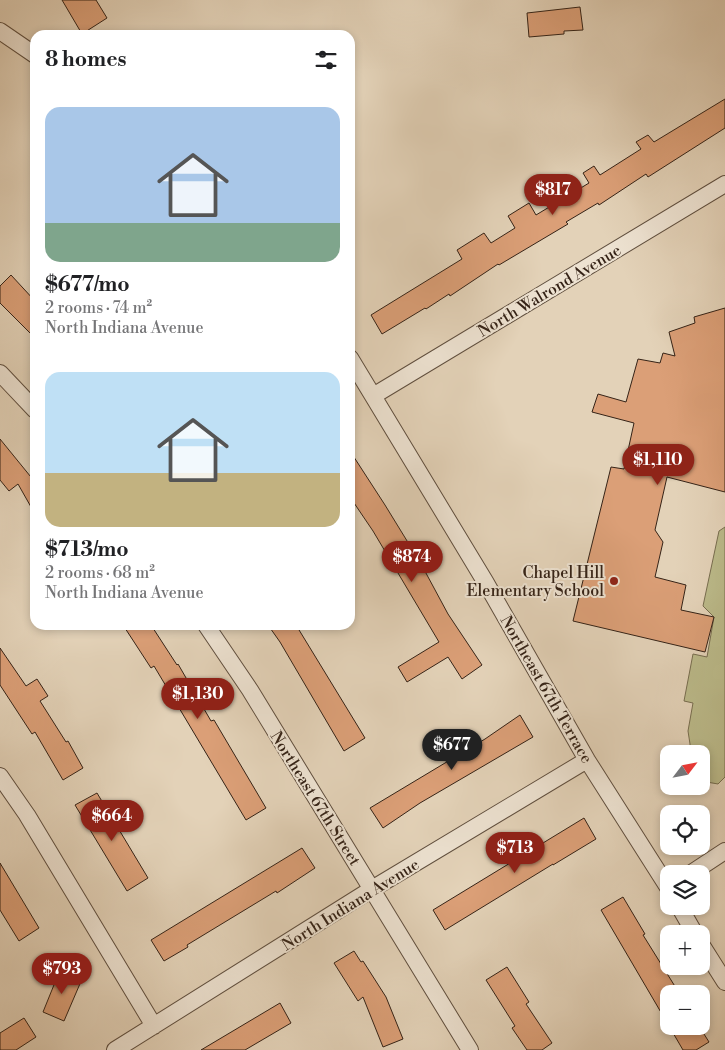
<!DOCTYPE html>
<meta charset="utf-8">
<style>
body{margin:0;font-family:"Libre Bodoni",serif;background:#f2f2f2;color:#202124;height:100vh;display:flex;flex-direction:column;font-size:19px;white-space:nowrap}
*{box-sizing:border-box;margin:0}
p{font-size:16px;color:#757577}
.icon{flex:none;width:28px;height:28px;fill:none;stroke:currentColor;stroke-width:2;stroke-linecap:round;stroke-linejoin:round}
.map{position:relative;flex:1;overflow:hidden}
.side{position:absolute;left:30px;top:30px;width:325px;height:600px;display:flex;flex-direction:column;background:#fff;border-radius:15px;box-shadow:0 2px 8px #0003}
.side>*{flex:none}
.needle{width:32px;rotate:58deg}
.controls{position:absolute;left:660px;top:745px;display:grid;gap:10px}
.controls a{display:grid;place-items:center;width:50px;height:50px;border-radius:10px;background:#fff;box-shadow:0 2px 8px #0003;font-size:25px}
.price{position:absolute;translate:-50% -42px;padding:0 11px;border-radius:18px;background:#8f2418;color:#fff;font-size:16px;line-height:32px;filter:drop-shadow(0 1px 2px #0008)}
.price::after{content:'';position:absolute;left:50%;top:30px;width:15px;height:11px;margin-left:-8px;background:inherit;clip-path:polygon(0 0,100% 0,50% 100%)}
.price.on{background:#222;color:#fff}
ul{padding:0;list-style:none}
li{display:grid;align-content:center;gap:10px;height:265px;padding:0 15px}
li span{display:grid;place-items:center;height:155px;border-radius:15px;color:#555}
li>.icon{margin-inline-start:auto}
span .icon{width:90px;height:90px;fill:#fffc;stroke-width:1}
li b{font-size:21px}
h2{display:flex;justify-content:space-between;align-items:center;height:60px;padding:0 15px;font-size:21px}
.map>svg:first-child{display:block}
.green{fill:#bbba8a;stroke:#786e50}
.building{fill:#db9f77;stroke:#352317}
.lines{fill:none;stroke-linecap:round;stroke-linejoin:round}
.street-casing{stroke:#604f3f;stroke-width:18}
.street{stroke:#ede2d1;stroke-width:16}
.poi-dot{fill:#8f2418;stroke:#ede2d1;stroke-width:2}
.labels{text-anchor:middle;stroke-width:4;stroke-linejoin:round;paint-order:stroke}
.street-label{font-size:16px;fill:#352317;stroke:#ede2d1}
.poi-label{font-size:16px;fill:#352317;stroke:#ede2d1;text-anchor:end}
</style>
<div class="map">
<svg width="725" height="1050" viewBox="0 0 725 1050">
<rect width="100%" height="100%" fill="#e3d2b8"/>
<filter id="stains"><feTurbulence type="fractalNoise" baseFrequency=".004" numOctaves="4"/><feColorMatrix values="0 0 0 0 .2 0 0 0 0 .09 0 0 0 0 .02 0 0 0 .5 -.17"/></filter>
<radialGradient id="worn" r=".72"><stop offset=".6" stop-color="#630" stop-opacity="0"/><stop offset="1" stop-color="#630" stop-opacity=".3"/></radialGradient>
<path class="green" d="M 725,527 L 725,777 L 718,784 L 701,781 L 701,754 L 690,754 L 690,744 L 688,731 L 693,703 L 684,701 L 693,654 L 707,657 L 714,617 L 703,606 L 719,531 Z"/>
<path class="building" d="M 62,0 L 96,0 L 107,18 L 82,34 Z
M 580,7 L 583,30 L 564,31 L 564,34 L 529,37 L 527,13 Z
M 725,99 L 725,128 L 648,177 L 646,174 L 599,205 L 598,203 L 566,222 L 568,224 L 499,265 L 498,264 L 450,296 L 449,294 L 426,309 L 425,308 L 382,334 L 371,315 L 462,259 L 457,250 L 484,233 L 491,243 L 515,228 L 508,216 L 529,203 L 536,215 L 589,183 L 583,173 L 594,166 L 600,175 L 641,149 L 636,142 L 648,135 L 654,142 Z
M 11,275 L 35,301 L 35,338 L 0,303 L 0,286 Z
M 725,308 L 725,492 L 667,477 L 655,530 L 663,542 L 655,577 L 686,585 L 681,610 L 714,617 L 705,652 L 573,621 L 611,467 L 624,469 L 634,423 L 592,412 L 598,394 L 626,402 L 638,359 L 660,363 L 663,353 L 675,356 L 669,332 L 695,323 L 694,317 Z
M 0,439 L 35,482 L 35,514 L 18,484 L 9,491 L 0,480 Z
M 350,451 L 385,505 L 420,562 L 448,614 L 482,665 L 462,679 L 448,657 L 407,682 L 398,667 L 439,642 L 373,531 L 350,497 Z
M 123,625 L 151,625 L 177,665 L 178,664 L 211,721 L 214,720 L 266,808 L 246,820 L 154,666 L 151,668 Z
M 268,625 L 296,625 L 365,738 L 344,751 L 280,642 Z
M 0,648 L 26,686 L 37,679 L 48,696 L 40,701 L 66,742 L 68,741 L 83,768 L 63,780 L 35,732 L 32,734 L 0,685 Z
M 520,715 L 533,737 L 420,803 L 383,828 L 370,808 L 485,739 Z
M 97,793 L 148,878 L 127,891 L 75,805 Z
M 584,818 L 596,839 L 553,865 L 553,864 L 445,930 L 433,910 Z
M 302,848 L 315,868 L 277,893 L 276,891 L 187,945 L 188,947 L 164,961 L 151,940 Z
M 0,863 L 39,928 L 19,941 L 0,910 Z
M 623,897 L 645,934 L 643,935 L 676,988 L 669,993 L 669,1026 L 601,910 Z
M 354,951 L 361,962 L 363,961 L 386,997 L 403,1039 L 383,1047 L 363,997 L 358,1001 L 334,963 Z
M 507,967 L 529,1002 L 526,1004 L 552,1043 L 542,1050 L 527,1050 L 512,1028 L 515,1026 L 486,980 Z
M 60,970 L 82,979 L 64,1021 L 43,1012 Z
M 280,1003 L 291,1023 L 245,1050 L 201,1050 Z
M 24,1018 L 36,1037 L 16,1050 L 0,1050 L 0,1033 Z
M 669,1026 L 699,1026 L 709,1042 L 696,1050 L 683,1050 Z"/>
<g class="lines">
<defs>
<path id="street" d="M 0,31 L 35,55
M 350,358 L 486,583 L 587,760 L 669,889
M 0,373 L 35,410
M 373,396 L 725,184
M 206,625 L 250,690 L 470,1050
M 0,776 L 27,815 L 154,1026
M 690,874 L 725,851
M 679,906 L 695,934
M 701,944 L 725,982
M 115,1050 L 372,889 L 587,760"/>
</defs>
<use href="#street" class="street-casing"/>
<use href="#street" class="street"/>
</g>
<circle class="poi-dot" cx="614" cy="581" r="5"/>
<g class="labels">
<g class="street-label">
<text transform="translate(549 290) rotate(-31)" y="6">North Walrond Avenue</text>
<text transform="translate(547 689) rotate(60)" y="6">Northeast 67th Terrace</text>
<text transform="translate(316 798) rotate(58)" y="6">Northeast 67th Street</text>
<text transform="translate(350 904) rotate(-32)" y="6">North Indiana Avenue</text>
</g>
<g class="poi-label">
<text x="604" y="578">Chapel Hill<tspan x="604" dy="18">Elementary School</tspan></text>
</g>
</g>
<rect width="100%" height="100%" filter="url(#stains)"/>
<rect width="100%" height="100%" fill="url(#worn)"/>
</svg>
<div class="controls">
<a><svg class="needle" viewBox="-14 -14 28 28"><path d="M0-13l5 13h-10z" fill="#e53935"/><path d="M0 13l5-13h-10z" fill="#757577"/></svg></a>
<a><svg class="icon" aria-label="locate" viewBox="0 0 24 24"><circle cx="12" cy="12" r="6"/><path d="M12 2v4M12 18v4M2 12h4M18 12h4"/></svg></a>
<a><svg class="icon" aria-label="layers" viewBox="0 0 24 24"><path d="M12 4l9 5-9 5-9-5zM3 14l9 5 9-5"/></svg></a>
<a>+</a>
<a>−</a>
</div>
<b class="price" style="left:553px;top:216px">$817</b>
<b class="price" style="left:658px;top:486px">$1,110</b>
<b class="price" style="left:412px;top:583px">$874</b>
<b class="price" style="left:198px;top:720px">$1,130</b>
<b class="price on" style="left:452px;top:771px">$677</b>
<b class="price" style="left:112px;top:842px">$664</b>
<b class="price" style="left:515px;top:874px">$713</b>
<b class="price" style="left:62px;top:995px">$793</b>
<section class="side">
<h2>8 homes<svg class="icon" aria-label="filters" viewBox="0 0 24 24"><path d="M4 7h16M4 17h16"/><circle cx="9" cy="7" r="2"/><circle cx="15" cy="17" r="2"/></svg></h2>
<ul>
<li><span style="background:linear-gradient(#a9c7e8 75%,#7fa58c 0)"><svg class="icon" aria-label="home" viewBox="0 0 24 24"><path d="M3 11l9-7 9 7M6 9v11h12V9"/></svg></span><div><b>$677/mo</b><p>2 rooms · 74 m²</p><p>North Indiana Avenue</p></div></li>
<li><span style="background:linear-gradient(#bfe0f5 65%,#c2b280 0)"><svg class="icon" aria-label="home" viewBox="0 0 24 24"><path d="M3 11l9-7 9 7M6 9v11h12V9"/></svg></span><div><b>$713/mo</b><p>2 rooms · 68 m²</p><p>North Indiana Avenue</p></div></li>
</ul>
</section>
</div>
